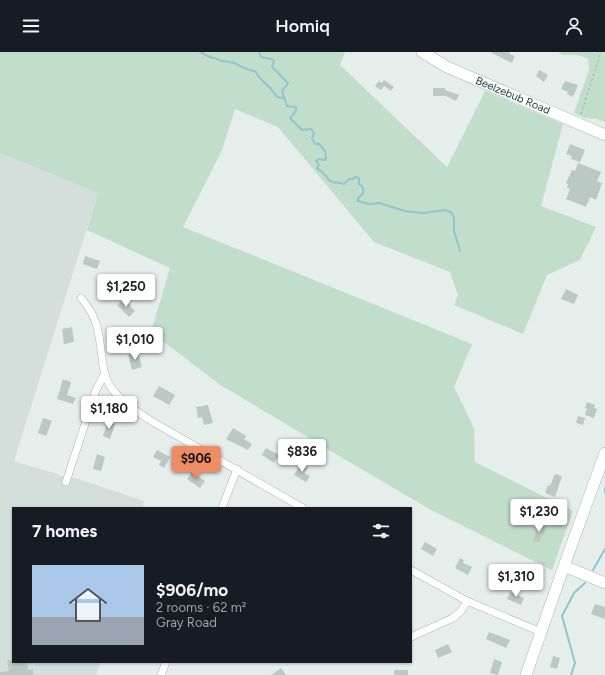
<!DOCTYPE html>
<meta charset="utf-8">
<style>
body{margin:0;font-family:Figtree,sans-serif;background:#20242c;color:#f1f3f6;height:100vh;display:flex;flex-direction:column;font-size:15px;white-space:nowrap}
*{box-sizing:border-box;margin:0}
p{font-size:13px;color:#9ea1a6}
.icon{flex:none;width:22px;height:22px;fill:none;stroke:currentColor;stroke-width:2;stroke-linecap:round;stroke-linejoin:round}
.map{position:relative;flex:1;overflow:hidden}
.drawer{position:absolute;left:12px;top:455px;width:400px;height:156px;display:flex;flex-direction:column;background:#171b24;border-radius:0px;box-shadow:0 1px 3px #0004}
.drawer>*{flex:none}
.price{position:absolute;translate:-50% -34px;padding:0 9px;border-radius:4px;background:#fff;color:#222;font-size:13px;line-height:26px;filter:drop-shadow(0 1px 2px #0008)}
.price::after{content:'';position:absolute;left:50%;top:24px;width:12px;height:9px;margin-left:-6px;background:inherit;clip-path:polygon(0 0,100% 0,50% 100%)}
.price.selected{background:#ee8c65;color:#111}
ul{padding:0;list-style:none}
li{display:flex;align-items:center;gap:12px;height:100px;padding:0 20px}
li span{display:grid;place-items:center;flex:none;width:112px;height:80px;border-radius:0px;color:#555}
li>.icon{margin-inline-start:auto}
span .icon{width:48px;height:48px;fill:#fffc;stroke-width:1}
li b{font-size:17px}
h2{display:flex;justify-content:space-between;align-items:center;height:48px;padding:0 20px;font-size:17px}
header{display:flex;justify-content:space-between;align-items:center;height:52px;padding:0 20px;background:#171b24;font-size:18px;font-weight:600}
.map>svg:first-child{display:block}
.built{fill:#d4deda}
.green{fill:#c0dec9}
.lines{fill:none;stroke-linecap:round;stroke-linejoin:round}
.stream{stroke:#90c5d1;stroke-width:2}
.building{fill:#bbc9c4}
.street-casing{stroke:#a8b6b2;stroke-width:8}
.secondary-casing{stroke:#a5bab3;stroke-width:12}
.path{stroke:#88b1a6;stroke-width:1;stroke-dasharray:2 3;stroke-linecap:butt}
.street{stroke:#fff;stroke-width:7}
.secondary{stroke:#fff;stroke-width:11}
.labels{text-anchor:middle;stroke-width:3;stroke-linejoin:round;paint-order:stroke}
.street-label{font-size:11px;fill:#25403a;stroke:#f7fbf9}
</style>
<header><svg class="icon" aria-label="menu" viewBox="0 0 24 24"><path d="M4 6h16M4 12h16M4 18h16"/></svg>Homiq<svg class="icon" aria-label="person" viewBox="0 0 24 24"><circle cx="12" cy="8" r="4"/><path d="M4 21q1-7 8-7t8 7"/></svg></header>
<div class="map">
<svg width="605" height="623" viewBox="0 0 605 623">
<rect width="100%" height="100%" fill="#e6eeeb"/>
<path class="built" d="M 0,101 L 98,141 L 14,409 L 57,422 L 60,424 L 75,426 L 144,449 L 143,456 L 13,456 L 13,610 L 101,610 L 96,623 L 0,623 Z"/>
<path class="green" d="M 0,0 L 345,0 L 340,13 L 447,115 L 485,39 L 563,72 L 541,154 L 596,175 L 580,208 L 547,223 L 523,282 L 454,253 L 458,243 L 450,220 L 374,190 L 278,75 L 235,57 L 222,98 L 183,175 L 472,292 L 454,335 L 474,376 L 475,410 L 573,459 L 552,518 L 431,458 L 346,408 L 219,332 L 151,280 L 170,216 L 87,178 L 98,141 L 0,101 Z
M 558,0 L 605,0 L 605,70 L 597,67 L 585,66 L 574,61 L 589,18 L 588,7 L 578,3 L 563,3 Z"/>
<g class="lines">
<path class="stream" d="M 200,0 L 212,6 L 215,6 C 220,10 228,9 234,11 C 241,14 247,18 255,19 L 259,25 L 272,38 L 277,45 L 284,46
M 259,0 L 261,5 L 271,7 L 274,9 L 272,15 L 288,31 L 282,39 L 287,54 L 296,55 C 297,61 293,62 290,66 L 302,78 L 311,77 L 314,81 L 312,87 L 315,92 L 319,92 L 325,99 L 326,107 L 324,108 L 319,107 L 316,109 L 319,113 L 317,116 C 320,119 323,120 325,123 C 328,125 327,127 330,129 C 333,131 339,130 344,132 L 349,127 L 352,127 L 356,125 L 359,126 L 359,132 C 363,134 364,137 363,142 L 358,146 L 358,149 L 369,152 L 379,151 L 405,159 L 423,161 L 446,158 L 452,161 L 454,166 L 454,179 L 460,199
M 605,436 L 605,441
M 593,518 L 605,497
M 571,623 L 575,611 L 562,564 L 574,541 L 585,531"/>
</g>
<path class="building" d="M 490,0 L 510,0 L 510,2 L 515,4 L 512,11 Z
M 539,18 L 548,23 L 544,30 L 536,24 Z
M 384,28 L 394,35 L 391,39 L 384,34 L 381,38 L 375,34 L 379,29 L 382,31 Z
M 565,29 L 578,33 L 573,45 L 567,42 L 568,40 L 561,37 Z
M 433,36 L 445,36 L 445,38 L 459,43 L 456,49 L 446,44 L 433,44 Z
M 570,92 L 585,98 L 580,110 L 571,107 L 572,104 L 566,102 Z
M 578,111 L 601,120 L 597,129 L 602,131 L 596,148 L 590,145 L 586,155 L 566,147 L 570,137 L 567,136 L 568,132 L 566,131 L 572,118 L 575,119 Z
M 85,204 L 100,209 L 97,217 L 83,212 Z
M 566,237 L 578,243 L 574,252 L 561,247 Z
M 124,247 L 135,259 L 129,265 L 117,253 Z
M 72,275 L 74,290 L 64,292 L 62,277 Z
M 138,300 L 142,315 L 132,318 L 128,303 Z
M 63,327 L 71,330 L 67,343 L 76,346 L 73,352 L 57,347 Z
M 159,334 L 175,343 L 169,353 L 153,344 Z
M 587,350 L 595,353 L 594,356 L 597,357 L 594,366 L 585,363 L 587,356 L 585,356 Z
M 208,353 L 213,371 L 204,373 L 202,365 L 198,366 L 196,355 Z
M 578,364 L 585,366 L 583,373 L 576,371 Z
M 43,366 L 52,369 L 46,384 L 38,381 Z
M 108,370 L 115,372 L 110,387 L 103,384 Z
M 233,376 L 246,384 L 244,387 L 252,392 L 248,398 L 226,387 Z
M 266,396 L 279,403 L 274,411 L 262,403 Z
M 157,398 L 170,405 L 164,416 L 159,413 L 161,409 L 153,405 Z
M 97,402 L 105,405 L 101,419 L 93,417 Z
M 301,412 L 308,416 L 304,421 L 310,424 L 306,430 L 294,423 Z
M 192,420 L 205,429 L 200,436 L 187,427 Z
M 555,422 L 562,424 L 555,445 L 545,441 L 548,433 L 550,434 Z
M 539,472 L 546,475 L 544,483 L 542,482 L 539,491 L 533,489 Z
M 425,490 L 437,497 L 433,504 L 421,497 Z
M 460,506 L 464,508 L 463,511 L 472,515 L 468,523 L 455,516 Z
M 505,513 L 513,517 L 509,525 L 502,521 Z
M 523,513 L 534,516 L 530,531 L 522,529 L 525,519 L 522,518 Z
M 510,540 L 524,546 L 521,553 L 507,547 Z
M 595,552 L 605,555 L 605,567 L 591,562 Z
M 489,580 L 510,588 L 506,596 L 486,587 Z
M 448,592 L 452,600 L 438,606 L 435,598 Z
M 553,604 L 560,606 L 557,617 L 550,615 Z
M 494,607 L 502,610 L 498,623 L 490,621 Z
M 13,608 L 13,610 L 27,610 L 28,618 L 33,617 L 33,623 L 0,623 L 0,620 L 9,619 L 7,609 Z
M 281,616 L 286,623 L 271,623 Z
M 394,618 L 408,618 L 408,623 L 394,623 Z"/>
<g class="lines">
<defs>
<path id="street" d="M 81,246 C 98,265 99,281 102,306 C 103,315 104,324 109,332 C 117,347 139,361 153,370 L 303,456
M 66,430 L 96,338 L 104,323
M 222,456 L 237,417
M 411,518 L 467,549 L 541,580
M 411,585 L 453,566 L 461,559 L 467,549
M 161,623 L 166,610"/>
<path id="secondary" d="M 422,0 L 447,15 L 605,83
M 564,514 L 605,531
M 526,623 L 564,514 L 605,401"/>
</defs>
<use href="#street" class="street-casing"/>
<use href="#secondary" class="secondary-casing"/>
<path class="path" d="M 581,62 L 601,0"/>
<use href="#street" class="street"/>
<use href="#secondary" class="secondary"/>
</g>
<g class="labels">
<g class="street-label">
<text transform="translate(513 43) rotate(23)" y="4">Beelzebub Road</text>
</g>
</g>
</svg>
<b class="price" style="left:126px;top:256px">$1,250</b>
<b class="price" style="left:135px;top:309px">$1,010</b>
<b class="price" style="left:109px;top:378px">$1,180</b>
<b class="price" style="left:302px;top:421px">$836</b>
<b class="price selected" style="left:196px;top:428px">$906</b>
<b class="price" style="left:539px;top:481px">$1,230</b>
<b class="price" style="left:516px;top:546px">$1,310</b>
<section class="drawer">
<h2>7 homes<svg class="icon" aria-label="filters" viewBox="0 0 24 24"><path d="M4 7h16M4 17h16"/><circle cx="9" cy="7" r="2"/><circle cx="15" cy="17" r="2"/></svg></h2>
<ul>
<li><span style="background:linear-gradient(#a9c7e8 65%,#9aa5b1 0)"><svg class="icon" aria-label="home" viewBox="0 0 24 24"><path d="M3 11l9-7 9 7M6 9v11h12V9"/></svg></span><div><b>$906/mo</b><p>2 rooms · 62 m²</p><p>Gray Road</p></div></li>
</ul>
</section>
</div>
